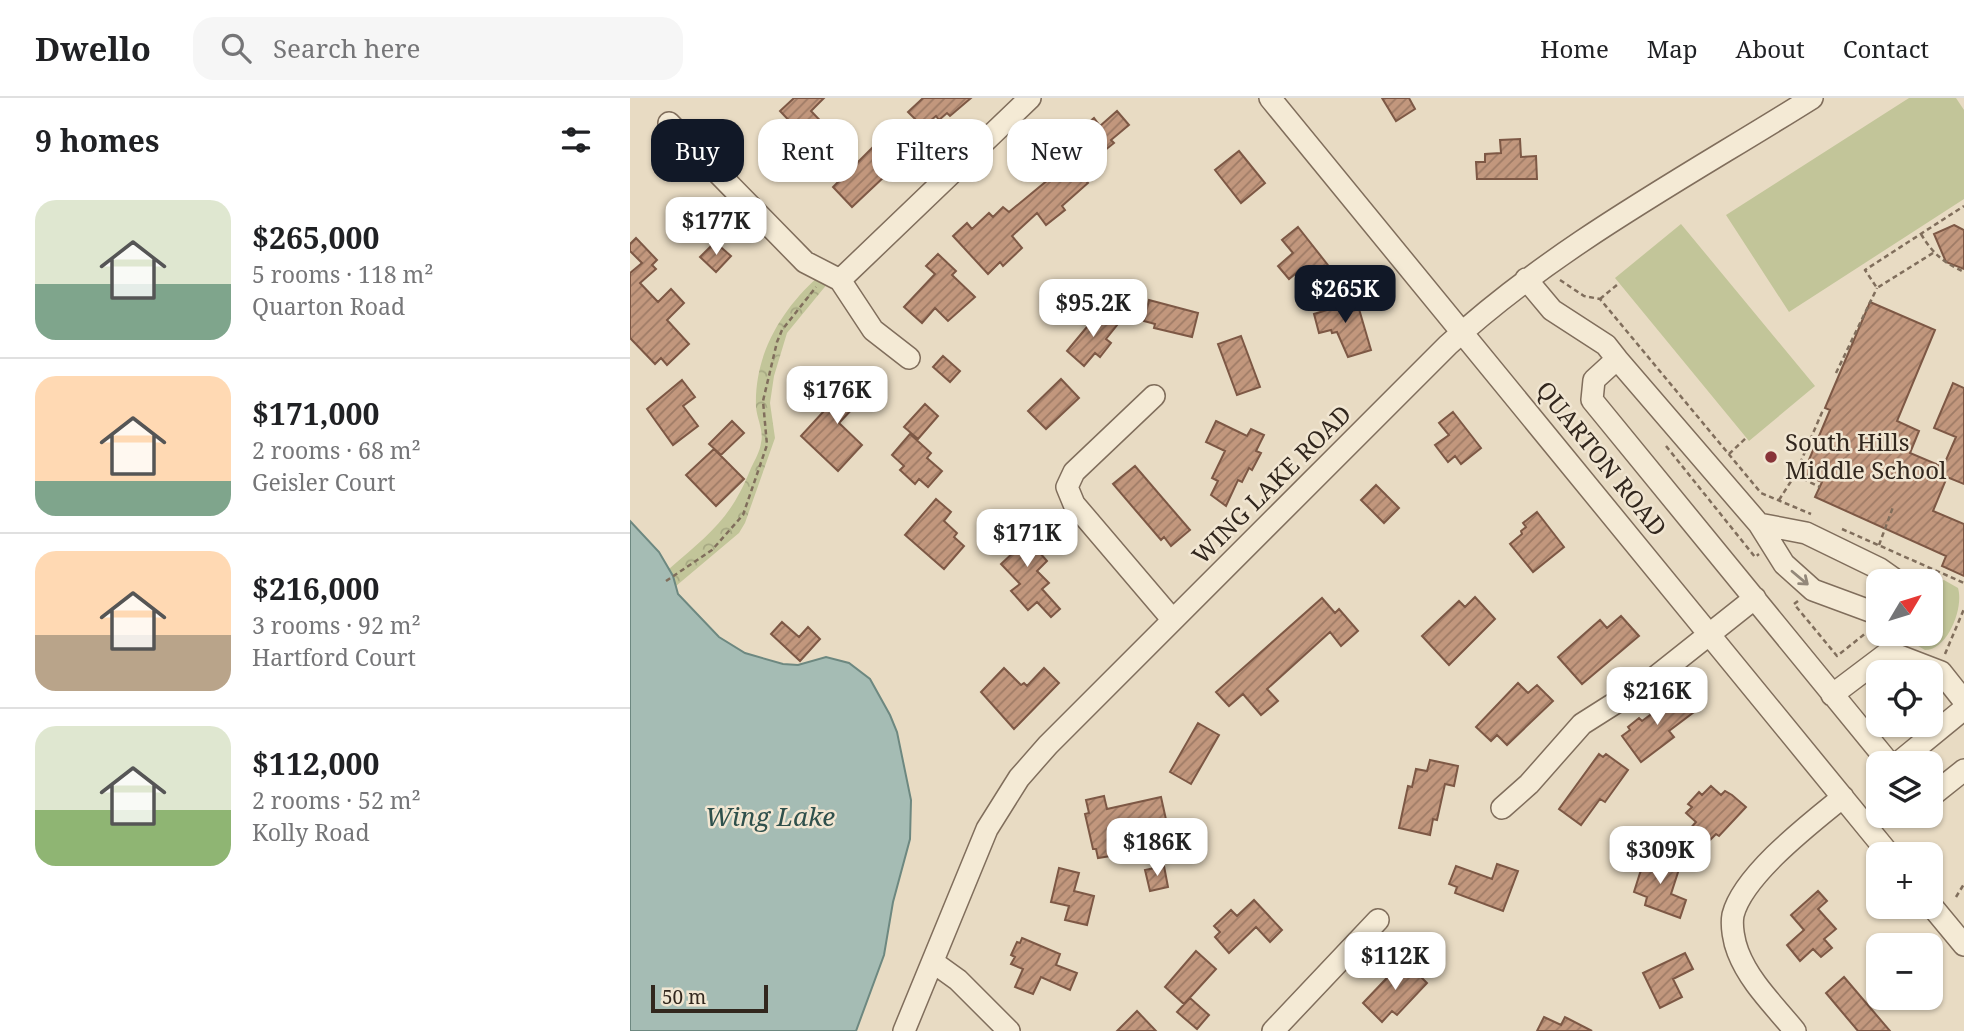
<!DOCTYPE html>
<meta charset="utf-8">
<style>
body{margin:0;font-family:"Noto Serif",serif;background:#f6f6f6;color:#202124;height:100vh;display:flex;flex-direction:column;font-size:26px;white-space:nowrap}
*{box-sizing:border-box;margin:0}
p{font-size:23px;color:#757577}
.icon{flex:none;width:38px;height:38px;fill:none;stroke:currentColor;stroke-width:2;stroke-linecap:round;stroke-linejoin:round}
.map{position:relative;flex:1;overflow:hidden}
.sheet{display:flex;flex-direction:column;background:#fff;width:630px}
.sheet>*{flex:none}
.top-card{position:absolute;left:21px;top:21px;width:665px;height:63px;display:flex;gap:14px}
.needle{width:46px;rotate:52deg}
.buttons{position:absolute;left:1236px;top:471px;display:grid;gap:14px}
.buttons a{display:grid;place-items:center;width:77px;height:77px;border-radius:14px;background:#fff;box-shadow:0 2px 5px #0004;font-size:35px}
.scale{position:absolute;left:21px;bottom:18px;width:117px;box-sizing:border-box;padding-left:7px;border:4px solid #32271e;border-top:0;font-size:19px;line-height:24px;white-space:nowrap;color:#32271e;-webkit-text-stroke:5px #f1e6d2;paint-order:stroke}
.price{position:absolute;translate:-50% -60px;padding:0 16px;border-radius:14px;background:#fff;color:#222;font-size:23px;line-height:46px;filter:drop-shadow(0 2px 4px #0008)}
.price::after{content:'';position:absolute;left:50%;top:42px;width:21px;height:16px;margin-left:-10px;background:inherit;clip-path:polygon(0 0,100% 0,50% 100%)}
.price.active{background:#111827;color:#fff}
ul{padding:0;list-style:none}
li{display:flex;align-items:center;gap:21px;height:175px;padding:0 35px}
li+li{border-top:2px solid #e0e0e0}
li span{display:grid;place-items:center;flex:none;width:196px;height:140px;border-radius:21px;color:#555}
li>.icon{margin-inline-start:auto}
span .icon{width:84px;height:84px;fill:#fffc;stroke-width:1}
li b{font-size:30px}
h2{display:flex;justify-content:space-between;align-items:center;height:84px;padding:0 35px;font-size:30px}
.tag{padding:0 24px;border-radius:21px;background:#fff;box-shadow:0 2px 5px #0004;font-size:24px;line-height:63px}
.tag.active{background:#111827;color:#fff}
header{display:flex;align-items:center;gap:42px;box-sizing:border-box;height:98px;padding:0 35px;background:#fff;border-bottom:2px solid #e0e0e0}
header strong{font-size:33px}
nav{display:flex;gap:38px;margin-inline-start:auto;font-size:24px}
.search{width:490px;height:63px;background:#f6f6f6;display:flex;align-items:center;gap:18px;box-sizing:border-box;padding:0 24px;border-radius:21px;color:#757577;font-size:26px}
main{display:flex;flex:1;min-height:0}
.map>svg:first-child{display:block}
.grass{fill:#c2c599}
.forest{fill:url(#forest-crowns)}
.water{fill:#a5bcb4;stroke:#6d8880;stroke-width:2}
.building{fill:url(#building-hatch);stroke:#7d5845;stroke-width:2}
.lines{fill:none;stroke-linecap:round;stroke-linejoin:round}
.minor-casing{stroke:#806e5c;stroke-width:24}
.path{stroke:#806e5c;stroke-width:2.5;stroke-dasharray:5 3.5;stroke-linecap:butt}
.minor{stroke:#f4ead5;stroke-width:21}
.oneway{stroke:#93887a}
.poi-dot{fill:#883338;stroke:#f1e6d2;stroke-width:2.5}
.labels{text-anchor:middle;stroke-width:5;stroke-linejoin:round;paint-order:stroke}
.poi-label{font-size:24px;fill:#32271e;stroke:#f1e6d2;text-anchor:start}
.street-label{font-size:24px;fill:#32271e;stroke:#f1e6d2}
.water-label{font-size:26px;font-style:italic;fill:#2f504c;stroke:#f1e6d2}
</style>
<header>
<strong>Dwello</strong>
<div class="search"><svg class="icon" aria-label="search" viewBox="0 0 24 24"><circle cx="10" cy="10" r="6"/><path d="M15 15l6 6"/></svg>Search here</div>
<nav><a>Home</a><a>Map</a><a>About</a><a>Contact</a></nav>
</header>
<main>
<section class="sheet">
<h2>9 homes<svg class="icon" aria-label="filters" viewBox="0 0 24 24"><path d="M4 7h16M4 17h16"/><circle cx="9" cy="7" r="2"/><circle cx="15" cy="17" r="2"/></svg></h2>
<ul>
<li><span style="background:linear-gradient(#dfe7d0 60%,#7fa58c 0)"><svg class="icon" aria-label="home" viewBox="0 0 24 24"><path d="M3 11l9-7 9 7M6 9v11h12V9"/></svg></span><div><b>$265,000</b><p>5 rooms · 118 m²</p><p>Quarton Road</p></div></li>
<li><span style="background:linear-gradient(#ffd9b3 75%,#7fa58c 0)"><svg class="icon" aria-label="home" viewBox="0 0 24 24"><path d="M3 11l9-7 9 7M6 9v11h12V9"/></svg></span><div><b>$171,000</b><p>2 rooms · 68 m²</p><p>Geisler Court</p></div></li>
<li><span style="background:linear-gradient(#ffd9b3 60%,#b9a48a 0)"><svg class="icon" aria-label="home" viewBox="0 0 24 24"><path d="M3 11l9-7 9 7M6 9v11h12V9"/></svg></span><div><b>$216,000</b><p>3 rooms · 92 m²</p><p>Hartford Court</p></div></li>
<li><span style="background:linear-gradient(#dfe7d0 60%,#8fb573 0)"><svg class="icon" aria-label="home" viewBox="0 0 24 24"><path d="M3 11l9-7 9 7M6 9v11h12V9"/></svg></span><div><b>$112,000</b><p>2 rooms · 52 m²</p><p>Kolly Road</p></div></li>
</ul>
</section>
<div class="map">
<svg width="1334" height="933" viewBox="0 0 1334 933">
<defs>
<pattern id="forest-crowns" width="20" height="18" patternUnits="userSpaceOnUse" patternTransform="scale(1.75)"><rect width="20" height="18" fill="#c2c599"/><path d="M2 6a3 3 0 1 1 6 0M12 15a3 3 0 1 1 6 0" fill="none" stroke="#a7a983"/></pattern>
<pattern id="building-hatch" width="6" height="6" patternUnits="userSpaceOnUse" patternTransform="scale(1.75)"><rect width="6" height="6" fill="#c2977d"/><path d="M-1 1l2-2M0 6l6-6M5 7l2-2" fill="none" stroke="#9e7b66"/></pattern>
</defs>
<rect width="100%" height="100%" fill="#e8dbc3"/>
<path class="grass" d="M 1279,0 L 1326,0 L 1334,12 L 1334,101 L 1159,214 L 1096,117 Z
M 1051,126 L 1185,288 L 1119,343 L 985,180 Z
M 1314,482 L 1328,490 C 1334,509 1318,552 1295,552 L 1283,545 L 1279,536 L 1300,536 L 1300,485 Z"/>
<path class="forest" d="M 188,179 L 198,185 L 157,235 L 144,278 L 140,305 L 145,340 L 115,425 L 109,435 L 46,488 L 39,471 C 79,436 101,421 121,370 C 125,362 130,353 131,345 C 134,333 127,321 126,309 C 124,257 151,212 188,179 Z"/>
<path class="water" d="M 0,423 L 29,454 L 43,478 L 48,496 L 89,539 L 115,555 L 153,566 L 168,567 L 196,559 L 219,565 L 240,581 L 260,617 L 267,634 L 281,702 L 280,741 L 263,804 L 254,857 L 226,933 L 0,933 Z"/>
<path class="building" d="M 164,0 L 194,0 L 181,13 L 202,35 L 186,51 L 181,46 L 177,49 L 165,37 L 169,33 L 150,13 Z
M 293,0 L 341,0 L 320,18 L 317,15 L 309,22 L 306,18 L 293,29 L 278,14 Z
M 752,0 L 779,0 L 785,11 L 766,23 Z
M 487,13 L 499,27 L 481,42 L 484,45 L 474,53 L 471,50 L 446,71 L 458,85 L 432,108 L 435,112 L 416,127 L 407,115 L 382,138 L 392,150 L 373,168 L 370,164 L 358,176 L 323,138 L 337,125 L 342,131 L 359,115 L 363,119 L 373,109 L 379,114 L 425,76 L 416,65 L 447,39 L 445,36 L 464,20 L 470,28 Z
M 890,41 L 891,59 L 906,58 L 907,81 L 847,81 L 846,64 L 855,64 L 855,56 L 871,55 L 870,42 Z
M 249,43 L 267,63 L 253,76 L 255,78 L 222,109 L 203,89 Z
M 609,53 L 635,85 L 611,105 L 585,72 Z
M 1324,127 L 1334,132 L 1334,171 L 1316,164 L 1304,136 Z
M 668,129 L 701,171 L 682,187 L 670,172 L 659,181 L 648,168 L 663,155 L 652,142 Z
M 6,140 L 27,162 L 22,167 L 26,171 L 10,185 L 28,204 L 41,191 L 54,205 L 37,222 L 59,246 L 37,267 L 31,260 L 25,266 L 0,240 L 0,175 L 12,165 L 0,153 L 0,146 Z
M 85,144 L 101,158 L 86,174 L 70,159 Z
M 308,156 L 326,173 L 322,177 L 345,199 L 318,223 L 305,210 L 292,225 L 274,209 L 305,176 L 296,168 Z
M 717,196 L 722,213 L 729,211 L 741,252 L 718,259 L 707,234 L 702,235 L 701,232 L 689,235 L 684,216 L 700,211 L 698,202 Z
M 519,202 L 568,215 L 562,239 L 524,230 L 525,226 L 514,223 Z
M 1240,204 L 1305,232 L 1267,323 L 1289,333 L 1280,355 L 1313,369 L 1326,339 L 1304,330 L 1323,285 L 1334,290 L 1334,386 L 1317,379 L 1303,413 L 1334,426 L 1334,478 L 1312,468 L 1316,458 L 1185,399 L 1192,384 L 1173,376 L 1200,312 L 1195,310 Z
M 471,212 L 488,226 L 476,241 L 481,245 L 470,259 L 465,255 L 454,268 L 437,253 Z
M 611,238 L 630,289 L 607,297 L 588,246 Z
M 313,258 L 330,273 L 320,284 L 303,269 Z
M 228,276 L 242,290 L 209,325 L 232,347 L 208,373 L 171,338 Z
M 431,281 L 449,300 L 416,331 L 398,313 Z
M 52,282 L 65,299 L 53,308 L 68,328 L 43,347 L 17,311 Z
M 295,306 L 308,318 L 288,341 L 274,329 Z
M 823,314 L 851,350 L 831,366 L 825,358 L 818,364 L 805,347 L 819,337 L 809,325 Z
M 102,323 L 114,335 L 91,357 L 79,346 Z
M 586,323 L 617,338 L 621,331 L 634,337 L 626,353 L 631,355 L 622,372 L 619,370 L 612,384 L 608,382 L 596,408 L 581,397 L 588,383 L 582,380 L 595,353 L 576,344 Z
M 280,336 L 301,355 L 297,360 L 312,373 L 298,389 L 289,381 L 285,386 L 270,372 L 274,368 L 262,357 Z
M 84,351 L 114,381 L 86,408 L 56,377 Z
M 505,368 L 560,432 L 541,448 L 534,439 L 531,442 L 483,386 Z
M 746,387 L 769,410 L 754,425 L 731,402 Z
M 306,401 L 321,414 L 314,423 L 327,435 L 324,439 L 334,448 L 314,471 L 275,437 Z
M 907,414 L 934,449 L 903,474 L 880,446 L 892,436 L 891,433 L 896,429 L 893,425 Z
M 383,419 L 405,443 L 402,446 L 417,463 L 407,473 L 419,485 L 412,491 L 430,511 L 421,519 L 407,504 L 398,512 L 381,493 L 390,486 L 371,466 L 387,451 L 370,432 Z
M 845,499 L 865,521 L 819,567 L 792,538 L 829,503 L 835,509 Z
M 692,500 L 705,515 L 709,511 L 728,533 L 711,548 L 700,534 L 637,591 L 648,603 L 631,617 L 613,596 L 599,608 L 586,594 Z
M 991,518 L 1009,538 L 952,586 L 928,559 L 970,522 L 977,530 Z
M 152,524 L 169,539 L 178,529 L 190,541 L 170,563 L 141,536 Z
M 374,570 L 391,587 L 394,585 L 397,588 L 414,570 L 429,585 L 384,631 L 351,594 Z
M 888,585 L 898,595 L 907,587 L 923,603 L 877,647 L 867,637 L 861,643 L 846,629 Z
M 1047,592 L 1064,614 L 1039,633 L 1044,639 L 1011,664 L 992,638 L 1000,632 L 998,629 L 1009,620 L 1012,623 L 1036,605 L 1033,602 Z
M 568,625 L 589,637 L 561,686 L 540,674 Z
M 969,656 L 973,659 L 976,656 L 998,672 L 975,704 L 970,701 L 951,727 L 929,711 Z
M 800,662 L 828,668 L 824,688 L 815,686 L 807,722 L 803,721 L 800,737 L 769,730 L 778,688 L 782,689 L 786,671 L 797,673 Z
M 1081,688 L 1091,697 L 1095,693 L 1102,697 L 1116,709 L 1089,738 L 1086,736 L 1075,747 L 1059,732 L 1066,724 L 1056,715 L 1062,709 L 1058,706 L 1069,694 L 1072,697 Z
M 474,698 L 477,711 L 531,699 L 539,735 L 479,748 L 481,758 L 468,760 L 466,751 L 463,751 L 455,716 L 459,715 L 456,702 Z
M 1016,756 L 1050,768 L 1041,796 L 1056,802 L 1050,820 L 1015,807 L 1017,799 L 1004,794 Z
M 867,766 L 888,773 L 873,813 L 825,795 L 827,789 L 819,786 L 826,768 L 862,781 Z
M 534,768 L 538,789 L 520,793 L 515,772 Z
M 429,770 L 449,775 L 444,793 L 464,798 L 457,827 L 435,822 L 439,808 L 421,804 Z
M 1188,793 L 1197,803 L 1188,811 L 1206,831 L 1194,841 L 1202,850 L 1191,859 L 1183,851 L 1170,863 L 1157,847 L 1174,832 L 1161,817 Z
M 624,802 L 652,832 L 640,844 L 626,829 L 599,855 L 585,839 L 590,834 L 584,828 L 601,812 L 607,818 Z
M 392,840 L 430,856 L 426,867 L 447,875 L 440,892 L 411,879 L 403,896 L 385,889 L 393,871 L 381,866 L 385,859 L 381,857 L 387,844 L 390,845 Z
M 566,853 L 586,871 L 554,906 L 535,889 Z
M 1055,855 L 1063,871 L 1043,881 L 1052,899 L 1030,910 L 1013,875 Z
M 774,862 L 797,885 L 767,917 L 762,913 L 752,924 L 733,905 Z
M 1214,879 L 1260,933 L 1228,933 L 1196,895 Z
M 560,900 L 579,917 L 567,931 L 547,914 Z
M 507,913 L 526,933 L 487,933 Z
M 914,919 L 931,927 L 935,919 L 962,933 L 907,933 Z"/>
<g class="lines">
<defs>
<path id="minor" d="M 640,0 L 1259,756
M 39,25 L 175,164 L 210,182 L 243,232 L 279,260
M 896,181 L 922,212 L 976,247 L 987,261 L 964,282 L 962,302 L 1259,665
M 210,182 L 400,0
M 987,261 L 1129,426 L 1154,466 L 1183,492 L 1248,516
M 524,298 L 444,374 L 437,389 L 444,406 L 542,521
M 1129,426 L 1176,435 L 1250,471 L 1267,483
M 1202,597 L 1259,554 L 1311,574 L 1334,603
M 1268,665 L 1334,611
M 1300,699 L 1334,672
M 872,710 L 899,686 L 952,626 L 1023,581 L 1125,500
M 1300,806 L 1334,847
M 303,864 L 328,882 L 379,933
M 274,933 L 357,731 L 389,680 L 418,647 L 818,247 C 927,147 1058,78 1182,0
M 643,933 L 748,822
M 1165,933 C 1145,908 1120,885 1108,854 C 1104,844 1101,828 1103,817 C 1113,777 1181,725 1213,699"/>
</defs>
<use href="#minor" class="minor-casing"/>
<path class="path" d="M 1291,136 C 1303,156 1313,164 1334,174
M 1303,155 L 1247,190 L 1235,172 L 1334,108
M 930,182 L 954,198 L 970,201 L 1131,395 L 1181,416
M 970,201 L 988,186
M 1206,275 L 1247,190
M 1036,348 L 1125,459 L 1129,456
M 1099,356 L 1116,340
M 1165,377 L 1190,389
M 1149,402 L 1165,377 L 1193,312
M 1212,431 L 1334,485
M 1249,447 L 1263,409
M 36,483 L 82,452 L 113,417 L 137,347 L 133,303 L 147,244 L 152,232 L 186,189
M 1294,483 L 1299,470
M 1168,503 L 1164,506 L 1207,558 L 1241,531
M 1315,556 L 1334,511
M 1326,799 L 1334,786"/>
<use href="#minor" class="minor"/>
</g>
<defs><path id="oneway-shaft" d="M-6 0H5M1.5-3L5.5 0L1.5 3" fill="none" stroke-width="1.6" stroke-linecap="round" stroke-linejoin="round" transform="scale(1.75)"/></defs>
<use class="oneway" href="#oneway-shaft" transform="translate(1170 480) rotate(40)"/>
<circle class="poi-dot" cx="1141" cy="359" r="7"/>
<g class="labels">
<g class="poi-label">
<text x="1155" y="353">South Hills<tspan x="1155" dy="28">Middle School</tspan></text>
</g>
<g class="street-label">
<text transform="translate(971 361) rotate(51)" y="8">QUARTON ROAD</text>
<text transform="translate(642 387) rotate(-45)" y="8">WING LAKE ROAD</text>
</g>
<g class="water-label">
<text x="140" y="728">Wing Lake</text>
</g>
</g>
</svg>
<div class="buttons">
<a><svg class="needle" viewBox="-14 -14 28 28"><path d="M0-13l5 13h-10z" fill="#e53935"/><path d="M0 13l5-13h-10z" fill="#757577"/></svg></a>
<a><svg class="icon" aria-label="locate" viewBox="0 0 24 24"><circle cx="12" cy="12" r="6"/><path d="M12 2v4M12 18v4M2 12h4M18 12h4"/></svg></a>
<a><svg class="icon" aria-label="layers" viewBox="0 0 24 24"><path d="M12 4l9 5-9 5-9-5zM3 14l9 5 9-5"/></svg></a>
<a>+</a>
<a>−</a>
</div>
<div class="scale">50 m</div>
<b class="price" style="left:86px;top:159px">$177K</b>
<b class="price active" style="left:715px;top:227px">$265K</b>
<b class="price" style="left:463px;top:241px">$95.2K</b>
<b class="price" style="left:207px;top:328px">$176K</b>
<b class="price" style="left:397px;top:471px">$171K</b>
<b class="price" style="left:1027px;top:629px">$216K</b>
<b class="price" style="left:527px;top:780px">$186K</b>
<b class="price" style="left:1030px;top:788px">$309K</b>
<b class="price" style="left:765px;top:894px">$112K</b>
<div class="top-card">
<a class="tag active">Buy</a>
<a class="tag">Rent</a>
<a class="tag">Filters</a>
<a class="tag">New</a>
</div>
</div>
</main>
